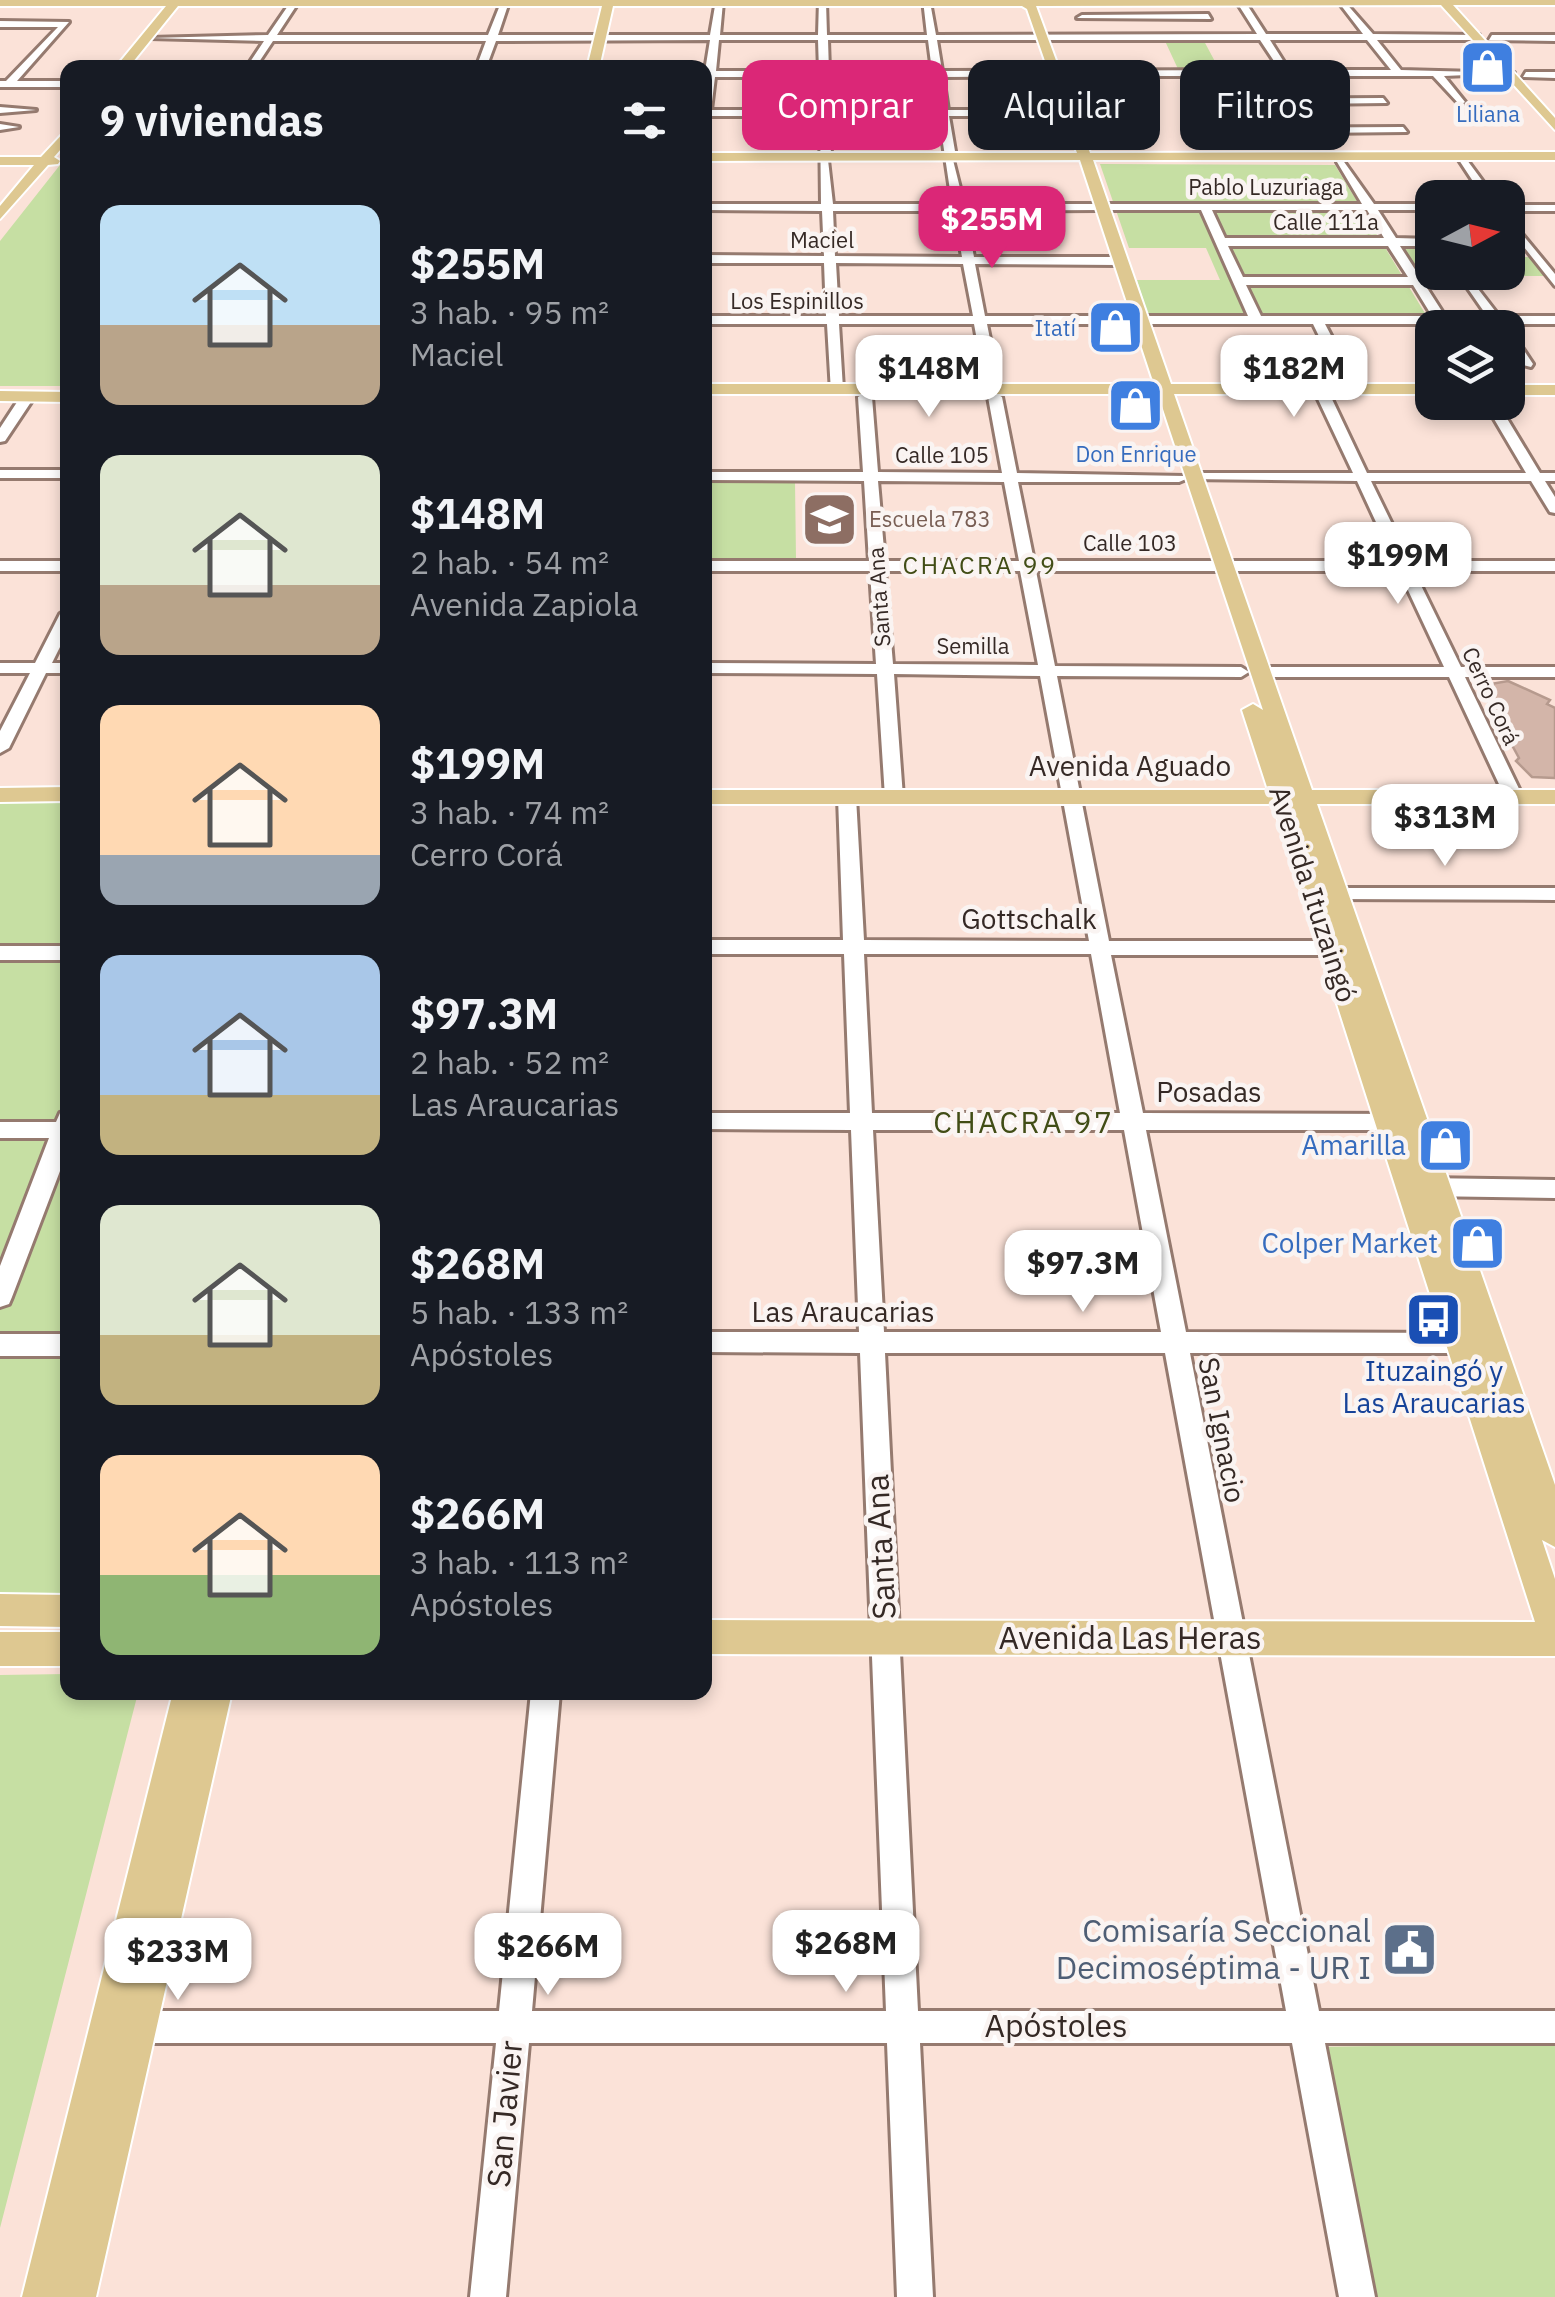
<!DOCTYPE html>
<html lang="es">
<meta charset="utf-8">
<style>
body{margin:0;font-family:"IBM Plex Sans",sans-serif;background:#242831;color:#f1f3f6;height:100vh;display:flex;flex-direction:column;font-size:38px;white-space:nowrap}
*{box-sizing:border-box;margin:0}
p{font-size:32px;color:#9ea1a6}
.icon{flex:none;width:55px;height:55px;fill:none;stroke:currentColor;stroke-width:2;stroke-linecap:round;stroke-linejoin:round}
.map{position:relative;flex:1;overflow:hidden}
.drawer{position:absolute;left:60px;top:60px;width:652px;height:1640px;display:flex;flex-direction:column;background:#171b24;border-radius:20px;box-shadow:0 5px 15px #0003}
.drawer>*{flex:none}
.hud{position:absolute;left:742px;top:60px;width:662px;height:90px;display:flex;gap:20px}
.needle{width:65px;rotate:83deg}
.buttons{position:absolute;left:1415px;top:180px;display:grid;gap:20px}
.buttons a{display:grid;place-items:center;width:110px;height:110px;border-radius:20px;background:#171b24;box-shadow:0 5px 15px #0003;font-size:50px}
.price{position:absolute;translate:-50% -85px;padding:0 22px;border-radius:20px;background:#fff;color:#222;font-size:32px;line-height:65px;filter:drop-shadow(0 2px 5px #0008)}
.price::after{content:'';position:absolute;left:50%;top:60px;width:30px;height:22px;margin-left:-15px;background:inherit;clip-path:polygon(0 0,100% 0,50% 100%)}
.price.on{background:#db2777;color:#fff}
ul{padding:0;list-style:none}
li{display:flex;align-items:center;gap:30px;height:250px;padding:0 40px}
li span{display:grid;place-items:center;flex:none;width:280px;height:200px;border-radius:20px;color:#555}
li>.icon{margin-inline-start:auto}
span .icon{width:120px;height:120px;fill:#fffc;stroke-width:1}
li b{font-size:42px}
h2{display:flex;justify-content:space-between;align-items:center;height:120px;padding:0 40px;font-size:42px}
.pill{padding:0 35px;border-radius:20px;background:#171b24;box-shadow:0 5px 15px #0003;font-size:35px;line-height:90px}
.pill.on{background:#db2777;color:#fff}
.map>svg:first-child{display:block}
.green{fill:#c6dfa3}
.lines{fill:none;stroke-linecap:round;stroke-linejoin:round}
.stream{stroke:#87c9f2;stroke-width:4}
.building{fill:#d3b5a9;stroke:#b69a8e;stroke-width:2.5}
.minor-casing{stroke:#957a6f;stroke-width:6}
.major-casing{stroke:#fff;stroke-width:4}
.minor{fill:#fff;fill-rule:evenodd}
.major{fill:#dec891;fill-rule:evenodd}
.labels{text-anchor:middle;stroke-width:9;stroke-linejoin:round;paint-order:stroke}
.far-shop-label{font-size:22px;fill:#366cbe;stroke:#faf4f2}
.far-street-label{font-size:22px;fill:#352925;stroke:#faf4f2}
.far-education-label{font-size:22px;fill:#785e54;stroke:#faf4f2;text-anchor:start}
.far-neighbourhood-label{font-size:25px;letter-spacing:2.5px;fill:#414d16;stroke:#faf4f2}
.street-label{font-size:28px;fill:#352925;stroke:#faf4f2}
.shop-label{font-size:28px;fill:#366cbe;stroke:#faf4f2;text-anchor:end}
.transit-label{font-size:28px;fill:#164399;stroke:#faf4f2}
.neighbourhood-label{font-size:30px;letter-spacing:2.5px;fill:#414d16;stroke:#faf4f2}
.near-street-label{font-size:32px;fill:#352925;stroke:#faf4f2}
.near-service-label{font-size:32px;fill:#4e5e75;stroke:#faf4f2;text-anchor:end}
</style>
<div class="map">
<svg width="1555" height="2297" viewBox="0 0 1555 2297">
<rect width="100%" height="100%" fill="#fbe2d8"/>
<path class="green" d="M 1165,41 L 1204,41 L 1219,69 L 1178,69 Z
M 1100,164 L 1335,165 L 1426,315 L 1148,315 L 1137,280 L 1220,280 L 1206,248 L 1129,248 Z
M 60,165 L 68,165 L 67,386 L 0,386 L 0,241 Z
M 1398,244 L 1432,244 L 1432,272 L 1508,272 L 1508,257 L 1530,257 L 1545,276 L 1418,276 Z
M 795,481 L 796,559 L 705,560 L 705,482 Z
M 0,797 L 67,797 L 67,1611 L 0,1611 Z
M 67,1674 L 68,1692 L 138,1693 L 0,2228 L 0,1675 Z
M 1555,2043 L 1555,2297 L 1364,2297 L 1316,2047 Z"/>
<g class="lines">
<path class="stream" d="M 63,387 L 68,385"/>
</g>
<path class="building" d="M 1508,681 L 1550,700 L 1547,704 L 1555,708 L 1555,778 L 1532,777 L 1516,761 L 1519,758 L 1487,699 L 1485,685 Z"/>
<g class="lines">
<defs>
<path id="minor" d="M 292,0 L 300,0 L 277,35 L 488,35 L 502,0 L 509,2 L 498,35 L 710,35 L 716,0 L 723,2 L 720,35 L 818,35 L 819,0 L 826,2 L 827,35 L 927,35 L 923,0 L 930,2 L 936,35 L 1257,34 L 1236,1 L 1244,0 L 1266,34 L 1363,34 L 1340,4 L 1344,1 L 1373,34 L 1479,35 L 1476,40 L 1377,40 L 1401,70 L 1514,73 L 1444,76 L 1465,102 L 1460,105 L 1433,76 L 1135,76 L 1148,102 L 1143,105 L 1126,76 L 943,77 L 948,110 L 1068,110 L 1073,113 L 1068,116 L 949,116 L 956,157 L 953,160 L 964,204 L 1362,204 L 1337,162 L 1342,159 L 1374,204 L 1432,204 L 1432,210 L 1378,210 L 1396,238 L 1432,239 L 1432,246 L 1400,246 L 1445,316 L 1487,316 L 1462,280 L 1468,276 L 1499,316 L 1555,316 L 1555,324 L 1504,324 L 1507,328 L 1494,328 L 1492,324 L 1450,324 L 1452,328 L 1439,328 L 1437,324 L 1325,324 L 1359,389 L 1352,393 L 1345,389 L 1313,324 L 987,324 L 1000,389 L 993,393 L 986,389 L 974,324 L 839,324 L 843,389 L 831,392 L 827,324 L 705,324 L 705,316 L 826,316 L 824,263 L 705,263 L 705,255 L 824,256 L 822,211 L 705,210 L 705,204 L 821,204 L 820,116 L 710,116 L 705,122 L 705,71 L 710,40 L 496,41 L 486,68 L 476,68 L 486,41 L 273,41 L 255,68 L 246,68 L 264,41 L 150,38 L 268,35 ZM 719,40 L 818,40 L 819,71 L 716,71 ZM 828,40 L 928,40 L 932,71 L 829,71 ZM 937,40 L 1260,40 L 1280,70 L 942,71 ZM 1270,40 L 1367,40 L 1391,70 L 1289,70 ZM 715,77 L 819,77 L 820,110 L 711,110 ZM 829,77 L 933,77 L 938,110 L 830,110 ZM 830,116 L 939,116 L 952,204 L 833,204 L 828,160 L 831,157 ZM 1098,210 L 1201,210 L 1248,316 L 985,316 L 975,264 L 1118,265 L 1124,261 L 1118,257 L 974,257 L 965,211 ZM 1212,210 L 1367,210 L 1384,238 L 1225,238 ZM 833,211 L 954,211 L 962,257 L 835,256 ZM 1228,246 L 1388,246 L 1408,277 L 1243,277 ZM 836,263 L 963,264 L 973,316 L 839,316 ZM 1246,285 L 1413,285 L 1432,316 L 1261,316 Z
M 1208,14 L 1211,19 L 1077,18 L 1082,15 Z
M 0,21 L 69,22 L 17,81 L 68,81 L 68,87 L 0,87 L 0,81 L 6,81 L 58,27 L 0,27 Z
M 1492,35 L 1555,35 L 1555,41 L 1489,40 Z
M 1526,72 L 1555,72 L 1555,78 L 1523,77 Z
M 1383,98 L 1387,103 L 1218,105 L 1213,102 L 1218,99 Z
M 0,107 L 36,110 L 0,113 Z
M 0,124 L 19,127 L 0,130 Z
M 1403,127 L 1407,132 L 1233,134 L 1228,131 L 1233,128 Z
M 1459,160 L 1467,160 L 1495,198 L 1484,198 Z
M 1508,205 L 1555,205 L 1555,211 L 1508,211 Z
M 1508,217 L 1555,274 L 1555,286 L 1508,227 Z
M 1508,333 L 1513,334 L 1533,364 L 1531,367 L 1519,364 L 1508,346 Z
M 23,393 L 35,396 L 5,441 L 0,442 L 0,428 Z
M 865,393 L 872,397 L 878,472 L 1002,473 L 988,397 L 995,393 L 1002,397 L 1017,473 L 1185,476 L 1192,473 L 1353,473 L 1317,397 L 1324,393 L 1331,397 L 1367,473 L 1526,473 L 1484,402 L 1497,402 L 1540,473 L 1555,473 L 1555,481 L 1545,481 L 1555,497 L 1555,513 L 1550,512 L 1531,481 L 1371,481 L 1410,561 L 1555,561 L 1555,571 L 1414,571 L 1461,667 L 1555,667 L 1555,677 L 1465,677 L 1523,797 L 1514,803 L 1505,797 L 1449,677 L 1259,677 L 1251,672 L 1259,667 L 1444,667 L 1399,571 L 1036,571 L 1055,666 L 1241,667 L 1249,672 L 1241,677 L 1057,676 L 1109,941 L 1350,941 L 1360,948 L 1350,955 L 1111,955 L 1143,1113 L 1401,1114 L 1412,1122 L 1401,1130 L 1146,1130 L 1186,1332 L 1461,1333 L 1470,1336 L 1473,1343 L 1470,1350 L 1461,1353 L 1190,1353 L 1319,2011 L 1555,2011 L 1555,2043 L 1325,2043 L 1375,2297 L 1339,2297 L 1292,2043 L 920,2043 L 933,2297 L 897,2297 L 887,2043 L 529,2043 L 506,2297 L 470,2297 L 496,2043 L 137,2043 L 125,2039 L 121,2027 L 125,2015 L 137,2011 L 499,2011 L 531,1692 L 560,1692 L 532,2011 L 886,2011 L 860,1353 L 705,1352 L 705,1332 L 859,1332 L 851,1130 L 705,1129 L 705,1113 L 850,1113 L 844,954 L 705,954 L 705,940 L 843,940 L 838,797 L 847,791 L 856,797 L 864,940 L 1089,941 L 1040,676 L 894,674 L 903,797 L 894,803 L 885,797 L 877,674 L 705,673 L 705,663 L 876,664 L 870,571 L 705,571 L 705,561 L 869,561 L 864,481 L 705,480 L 705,472 L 863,472 L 858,397 ZM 1186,479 L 1357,481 L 1394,561 L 1034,561 L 1018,482 L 1179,482 ZM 878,481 L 1004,482 L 1019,561 L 885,561 ZM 885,571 L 1020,571 L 1038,665 L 893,664 ZM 864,954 L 1091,954 L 1120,1113 L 872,1113 ZM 873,1130 L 1124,1130 L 1161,1332 L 884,1332 ZM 885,1353 L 1165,1353 L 1286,2011 L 918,2011 Z
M 0,470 L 68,470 L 68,478 L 0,478 Z
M 0,561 L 68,561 L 68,571 L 0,571 Z
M 68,609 L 68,631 L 52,663 L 68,663 L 68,673 L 46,673 L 9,748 L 0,753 L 0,731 L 30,673 L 0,673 L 0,663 L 35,663 L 60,614 Z
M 1335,888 L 1555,888 L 1555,900 L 1328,899 L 1325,894 Z
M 0,946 L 68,946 L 68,960 L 0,960 Z
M 68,1111 L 68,1150 L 12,1297 L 9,1304 L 0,1307 L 0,1266 L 49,1138 L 0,1138 L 0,1122 L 56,1122 L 60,1113 Z
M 1424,1178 L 1555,1180 L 1555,1198 L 1424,1196 L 1416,1193 L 1413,1187 L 1416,1181 Z
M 0,1334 L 68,1334 L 68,1356 L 0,1356 Z"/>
<path id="major" d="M 0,0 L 1555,0 L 1555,5 L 1453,5 L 1555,118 L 1555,130 L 1441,5 L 1036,6 L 1090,153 L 1555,152 L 1555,160 L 1093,160 L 1171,384 L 1432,384 L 1432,394 L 1174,394 L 1312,790 L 1555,790 L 1555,804 L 1317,804 L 1555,1485 L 1555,1547 L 1542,1540 L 1555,1579 L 1555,1656 L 705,1654 L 705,1620 L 1535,1622 L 1273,804 L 705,804 L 705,790 L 1268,790 L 1242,710 L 1253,704 L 1263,710 L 1158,394 L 705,394 L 705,384 L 1154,384 L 1080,160 L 705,161 L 705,153 L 1077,153 L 1027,9 L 1022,6 L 613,6 L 599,68 L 587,68 L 602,6 L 178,6 L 128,68 L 115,68 L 166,6 L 0,6 Z
M 68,128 L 68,141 L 54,157 L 60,161 L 58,164 L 48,165 L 0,219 L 0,206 L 34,165 L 0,165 L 0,157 L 41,157 Z
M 1508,385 L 1555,385 L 1555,395 L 1508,395 Z
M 0,391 L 68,392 L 68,402 L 0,401 Z
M 68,787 L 68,801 L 0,802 L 0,788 Z
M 0,1594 L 68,1595 L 68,1627 L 0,1626 Z
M 0,1632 L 68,1632 L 68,1666 L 0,1666 Z
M 173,1692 L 232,1692 L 96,2297 L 22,2297 Z"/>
</defs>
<use href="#minor" class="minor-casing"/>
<use href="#major" class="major-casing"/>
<use href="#minor" class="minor"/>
<use href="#major" class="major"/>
</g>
<defs>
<symbol id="shop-square" viewBox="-11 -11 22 22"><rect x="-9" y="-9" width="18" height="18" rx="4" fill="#3f7fe0" stroke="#faf4f2"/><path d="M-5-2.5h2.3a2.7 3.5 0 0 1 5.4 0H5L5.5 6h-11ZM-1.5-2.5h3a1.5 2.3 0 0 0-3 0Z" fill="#fff"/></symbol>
<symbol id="school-square" viewBox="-11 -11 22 22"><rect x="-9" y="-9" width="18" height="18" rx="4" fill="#8d6e63" stroke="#faf4f2"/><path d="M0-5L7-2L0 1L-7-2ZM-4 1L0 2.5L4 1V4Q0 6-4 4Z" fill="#fff"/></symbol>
<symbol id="bus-square" viewBox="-11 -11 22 22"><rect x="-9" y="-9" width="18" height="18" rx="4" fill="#1a4fb4" stroke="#faf4f2"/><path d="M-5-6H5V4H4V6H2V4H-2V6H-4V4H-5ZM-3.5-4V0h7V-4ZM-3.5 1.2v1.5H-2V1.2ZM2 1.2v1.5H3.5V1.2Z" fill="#fff"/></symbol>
<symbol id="civic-square" viewBox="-11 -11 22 22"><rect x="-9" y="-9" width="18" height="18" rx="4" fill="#5c6f8a" stroke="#faf4f2"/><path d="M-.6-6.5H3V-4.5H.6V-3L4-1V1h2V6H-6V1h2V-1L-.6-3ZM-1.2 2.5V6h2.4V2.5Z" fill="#fff"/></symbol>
</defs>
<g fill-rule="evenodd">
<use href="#shop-square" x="1456" y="36" width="63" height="63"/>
<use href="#shop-square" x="1084" y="296" width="63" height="63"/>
<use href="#shop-square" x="1104" y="374" width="63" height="63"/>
<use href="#school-square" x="798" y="488" width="63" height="63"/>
<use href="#shop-square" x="1414" y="1114" width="63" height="63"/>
<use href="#shop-square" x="1446" y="1212" width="63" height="63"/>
<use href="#bus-square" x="1402" y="1288" width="63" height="63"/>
<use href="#civic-square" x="1378" y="1918" width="63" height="63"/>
</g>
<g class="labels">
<g class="far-shop-label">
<text x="1488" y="122">Liliana</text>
<text x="1076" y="336" text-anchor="end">Itatí</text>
<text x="1136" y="462">Don Enrique</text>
</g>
<g class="far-street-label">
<text x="1266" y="195">Pablo Luzuriaga</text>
<text x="1326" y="230">Calle 111a</text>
<text x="822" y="248">Maciel</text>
<text x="797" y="309">Los Espinillos</text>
<text x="942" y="463">Calle 105</text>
<text x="1130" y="551">Calle 103</text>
<text transform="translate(879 597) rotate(-94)" y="8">Santa Ana</text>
<text x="973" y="654">Semilla</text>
<text transform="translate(1491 696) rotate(65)" y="8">Cerro Corá</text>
</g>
<g class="far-education-label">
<text x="869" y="527">Escuela 783</text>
</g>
<g class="far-neighbourhood-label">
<text x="980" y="574">CHACRA 99</text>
</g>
<g class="street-label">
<text x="1130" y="776">Avenida Aguado</text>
<text transform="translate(1313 894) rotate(72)" y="10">Avenida Ituzaingó</text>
<text x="1029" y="929">Gottschalk</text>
<text x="1209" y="1102">Posadas</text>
<text x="843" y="1322">Las Araucarias</text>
<text transform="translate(1222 1430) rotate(79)" y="10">San Ignacio</text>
</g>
<g class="shop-label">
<text x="1406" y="1155">Amarilla</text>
<text x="1438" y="1253">Colper Market</text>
</g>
<g class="transit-label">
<text x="1434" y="1381">Ituzaingó y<tspan x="1434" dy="32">Las Araucarias</tspan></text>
</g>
<g class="neighbourhood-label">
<text x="1024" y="1133">CHACRA 97</text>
</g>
<g class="near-street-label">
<text transform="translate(881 1547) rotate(-93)" y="11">Santa Ana</text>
<text x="1130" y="1649">Avenida Las Heras</text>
<text x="1056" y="2037">Apóstoles</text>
<text transform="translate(505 2114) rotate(-85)" y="11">San Javier</text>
</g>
<g class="near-service-label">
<text x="1371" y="1942">Comisaría Seccional<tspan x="1371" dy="37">Decimoséptima - UR I</tspan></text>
</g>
</g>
</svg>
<div class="buttons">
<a><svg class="needle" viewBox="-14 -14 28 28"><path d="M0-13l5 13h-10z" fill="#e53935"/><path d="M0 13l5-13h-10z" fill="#9ea1a6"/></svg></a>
<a><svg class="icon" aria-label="layers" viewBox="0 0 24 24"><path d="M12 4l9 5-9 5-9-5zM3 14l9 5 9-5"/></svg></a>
</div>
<b class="price on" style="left:992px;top:271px">$255M</b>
<b class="price" style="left:929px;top:420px">$148M</b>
<b class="price" style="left:1294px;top:420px">$182M</b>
<b class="price" style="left:1398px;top:607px">$199M</b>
<b class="price" style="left:1445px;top:869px">$313M</b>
<b class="price" style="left:1083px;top:1315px">$97.3M</b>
<b class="price" style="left:846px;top:1995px">$268M</b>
<b class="price" style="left:548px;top:1998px">$266M</b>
<b class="price" style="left:178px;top:2003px">$233M</b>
<div class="hud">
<a class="pill on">Comprar</a>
<a class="pill">Alquilar</a>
<a class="pill">Filtros</a>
</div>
<section class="drawer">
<h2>9 viviendas<svg class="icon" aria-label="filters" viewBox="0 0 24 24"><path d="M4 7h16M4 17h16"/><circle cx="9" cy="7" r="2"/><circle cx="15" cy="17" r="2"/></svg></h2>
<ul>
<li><span style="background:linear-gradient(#bfe0f5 60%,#b9a48a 0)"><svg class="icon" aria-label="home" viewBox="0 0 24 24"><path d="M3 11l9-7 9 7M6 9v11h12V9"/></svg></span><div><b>$255M</b><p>3 hab. · 95 m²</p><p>Maciel</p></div></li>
<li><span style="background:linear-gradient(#dfe7d0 65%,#b9a48a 0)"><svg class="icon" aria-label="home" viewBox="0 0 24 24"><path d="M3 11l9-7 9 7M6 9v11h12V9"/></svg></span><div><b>$148M</b><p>2 hab. · 54 m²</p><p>Avenida Zapiola</p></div></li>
<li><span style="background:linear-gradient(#ffd9b3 75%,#9aa5b1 0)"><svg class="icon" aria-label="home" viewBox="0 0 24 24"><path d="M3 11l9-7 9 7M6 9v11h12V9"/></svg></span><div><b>$199M</b><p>3 hab. · 74 m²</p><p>Cerro Corá</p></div></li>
<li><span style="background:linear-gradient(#a9c7e8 70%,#c2b280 0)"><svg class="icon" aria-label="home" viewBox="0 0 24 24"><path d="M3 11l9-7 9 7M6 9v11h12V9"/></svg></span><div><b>$97.3M</b><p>2 hab. · 52 m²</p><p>Las Araucarias</p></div></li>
<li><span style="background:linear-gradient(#dfe7d0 65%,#c2b280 0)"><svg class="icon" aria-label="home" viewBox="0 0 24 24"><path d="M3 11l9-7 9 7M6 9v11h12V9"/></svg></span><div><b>$268M</b><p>5 hab. · 133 m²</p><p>Apóstoles</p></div></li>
<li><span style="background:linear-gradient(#ffd9b3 60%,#8fb573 0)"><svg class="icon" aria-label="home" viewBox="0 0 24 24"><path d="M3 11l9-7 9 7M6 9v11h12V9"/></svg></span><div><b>$266M</b><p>3 hab. · 113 m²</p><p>Apóstoles</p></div></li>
</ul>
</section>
</div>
